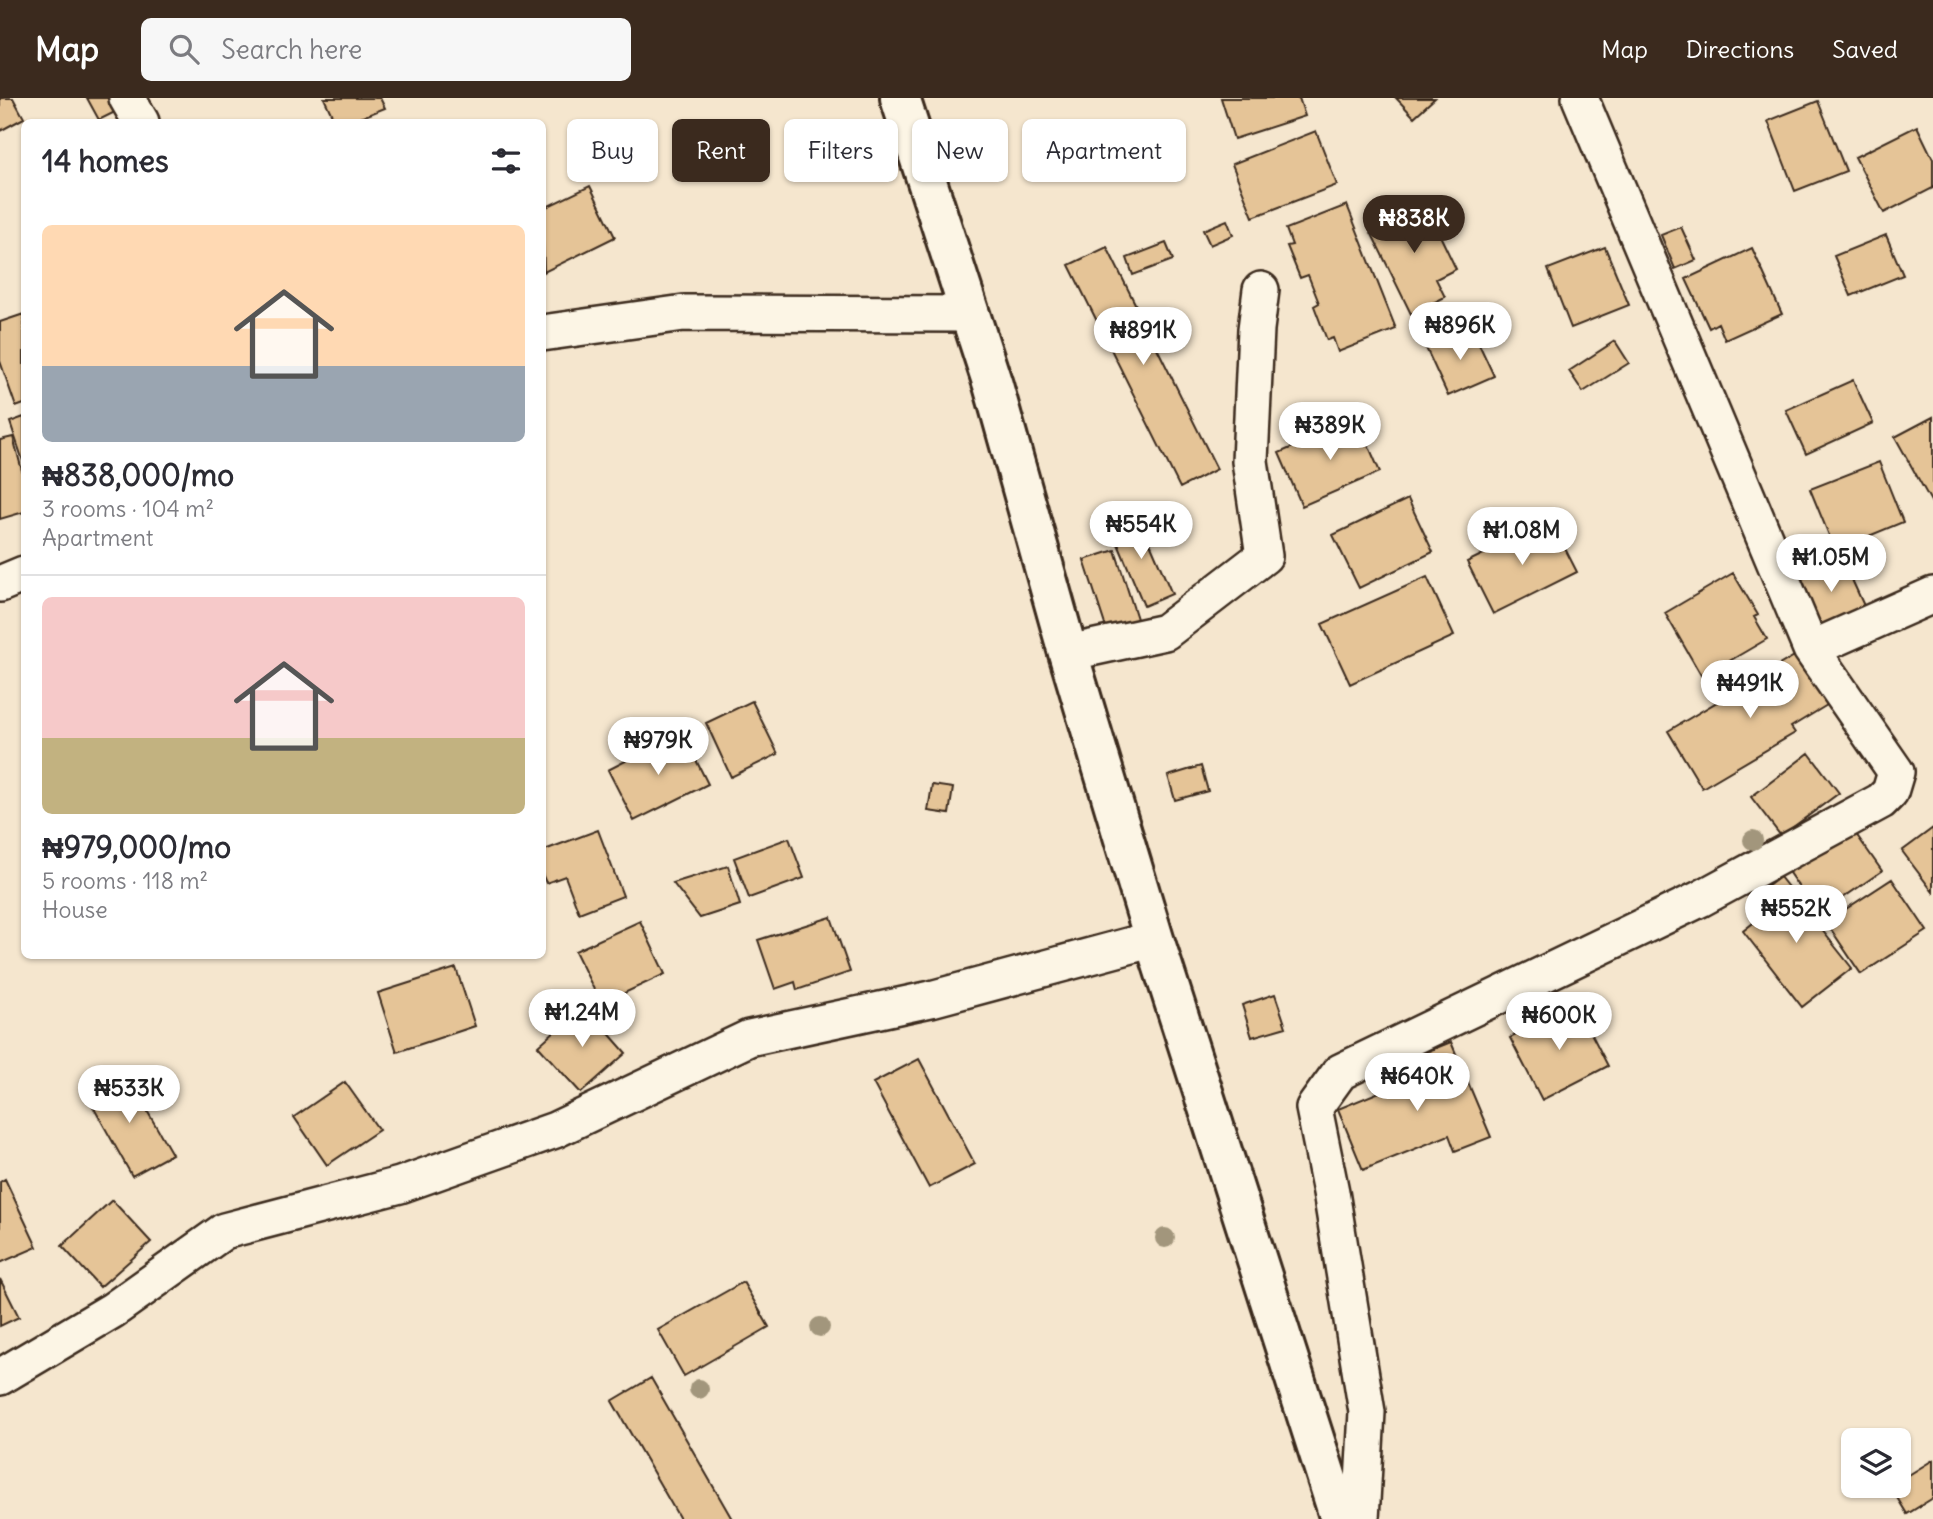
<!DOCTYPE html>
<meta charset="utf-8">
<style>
body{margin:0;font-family:Delius,sans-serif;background:#f7f7f7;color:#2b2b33;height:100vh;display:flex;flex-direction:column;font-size:26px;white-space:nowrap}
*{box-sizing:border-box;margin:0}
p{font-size:23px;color:#7c7c81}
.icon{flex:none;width:38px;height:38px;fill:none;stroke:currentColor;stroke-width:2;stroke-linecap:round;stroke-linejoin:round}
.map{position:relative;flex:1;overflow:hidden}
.details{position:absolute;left:21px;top:21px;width:525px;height:840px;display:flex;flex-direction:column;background:#fff;border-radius:10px;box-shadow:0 2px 5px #0004}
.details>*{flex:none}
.banner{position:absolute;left:567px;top:21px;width:665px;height:63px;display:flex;gap:14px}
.controls{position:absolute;left:1841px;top:1330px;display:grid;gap:14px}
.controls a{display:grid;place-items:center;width:70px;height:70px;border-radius:10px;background:#fff;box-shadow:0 2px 5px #0004;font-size:35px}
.price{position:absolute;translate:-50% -60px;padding:0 16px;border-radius:24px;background:#fff;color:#222;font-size:23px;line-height:46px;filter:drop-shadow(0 2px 4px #0008)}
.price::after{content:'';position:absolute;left:50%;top:42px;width:21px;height:16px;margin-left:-10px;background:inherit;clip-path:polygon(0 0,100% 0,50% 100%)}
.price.active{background:#3b2a1e;color:#fff}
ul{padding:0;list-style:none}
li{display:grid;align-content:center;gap:14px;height:371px;padding:0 21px}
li+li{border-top:2px solid #e1e1e2}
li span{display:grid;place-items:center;height:217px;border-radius:10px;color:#555}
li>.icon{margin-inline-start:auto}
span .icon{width:126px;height:126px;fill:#fffc;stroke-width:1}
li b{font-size:30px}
h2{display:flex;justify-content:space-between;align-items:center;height:84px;padding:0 21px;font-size:30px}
.pill{padding:0 24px;border-radius:10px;background:#fff;box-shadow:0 2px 5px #0004;font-size:24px;line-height:63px}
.pill.active{background:#3b2a1e;color:#fff}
header{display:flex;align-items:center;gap:42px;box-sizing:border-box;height:98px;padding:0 35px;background:#3b2a1e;color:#fff}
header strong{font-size:33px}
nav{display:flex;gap:38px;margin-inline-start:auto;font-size:24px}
.search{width:490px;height:63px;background:#f7f7f7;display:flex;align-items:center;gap:18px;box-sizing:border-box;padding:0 24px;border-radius:10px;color:#7c7c81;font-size:26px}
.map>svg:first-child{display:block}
.building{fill:#e5c497;stroke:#3b2a1e;stroke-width:2}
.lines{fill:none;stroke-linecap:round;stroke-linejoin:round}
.minor-casing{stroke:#3b2a1e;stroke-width:40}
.tertiary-casing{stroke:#3b2a1e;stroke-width:44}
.minor{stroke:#fcf5e5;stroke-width:35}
.tertiary{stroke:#fcf5e5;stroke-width:38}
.tree{fill:#a2967c}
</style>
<header>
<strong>Map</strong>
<div class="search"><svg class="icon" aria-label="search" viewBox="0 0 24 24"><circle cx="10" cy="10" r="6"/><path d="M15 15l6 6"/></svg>Search here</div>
<nav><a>Map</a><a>Directions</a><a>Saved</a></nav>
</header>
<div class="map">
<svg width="1933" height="1421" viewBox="0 0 1933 1421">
<rect width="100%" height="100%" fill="#f5e6ce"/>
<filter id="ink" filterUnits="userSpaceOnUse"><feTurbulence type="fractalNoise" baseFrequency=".0143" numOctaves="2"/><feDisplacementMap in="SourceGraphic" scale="14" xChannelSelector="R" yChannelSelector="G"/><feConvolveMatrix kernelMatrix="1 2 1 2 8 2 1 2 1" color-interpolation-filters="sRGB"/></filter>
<g filter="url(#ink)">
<path class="building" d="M 0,0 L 13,0 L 24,20 L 0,33 Z
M 87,0 L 115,0 L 121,11 L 99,22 Z
M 324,0 L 380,0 L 385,10 L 350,24 L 335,24 Z
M 1221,0 L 1299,0 L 1305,18 L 1234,41 Z
M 1396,0 L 1435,0 L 1414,19 Z
M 1818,3 L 1846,73 L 1795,93 L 1768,23 Z
M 1917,28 L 1933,61 L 1933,90 L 1884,115 L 1855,59 Z
M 1316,33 L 1337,87 L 1253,119 L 1232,66 Z
M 590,88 L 615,139 L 544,174 L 542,111 Z
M 1423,102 L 1456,171 L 1436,181 L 1445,199 L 1411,216 L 1368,128 Z
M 1347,107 L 1396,231 L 1338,254 L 1333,240 L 1327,242 L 1314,208 L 1319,205 L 1308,177 L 1300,180 L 1287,148 L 1292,147 L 1286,131 Z
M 1227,122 L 1233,137 L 1210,147 L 1203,132 Z
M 1681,129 L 1696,162 L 1675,171 L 1661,137 Z
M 1886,137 L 1903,177 L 1851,198 L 1834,158 Z
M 1166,145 L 1173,162 L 1133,177 L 1127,160 Z
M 1107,149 L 1217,371 L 1180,390 L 1069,167 Z
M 1605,149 L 1629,207 L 1571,230 L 1548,171 Z
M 1752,150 L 1782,216 L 1725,242 L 1718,225 L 1709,230 L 1686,181 Z
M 24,216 L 24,306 L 16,309 L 0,263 L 0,224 Z
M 1472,231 L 1494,278 L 1448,298 L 1426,250 Z
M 1615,243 L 1629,265 L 1583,294 L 1569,273 Z
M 1853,282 L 1873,325 L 1806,356 L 1786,312 Z
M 24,319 L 24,366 L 10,324 Z
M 1933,319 L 1933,407 L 1895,339 Z
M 1357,321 L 1380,374 L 1302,408 L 1279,355 Z
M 13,339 L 24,380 L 24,414 L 0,421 L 0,342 Z
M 1879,364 L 1903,424 L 1835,452 L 1810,391 Z
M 1408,401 L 1433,454 L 1359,490 L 1333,437 Z
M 1138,417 L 1172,496 L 1144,508 L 1111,429 Z
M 1551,423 L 1577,474 L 1493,516 L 1467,464 Z
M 1115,452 L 1138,524 L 1107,533 L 1084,462 Z
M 1843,462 L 1865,510 L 1819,530 L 1798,482 Z
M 1733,475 L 1758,517 L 1754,519 L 1767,541 L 1702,579 L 1665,515 Z
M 1427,479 L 1454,538 L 1350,586 L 1322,526 Z
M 1801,554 L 1832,604 L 1791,629 L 1795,635 L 1702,690 L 1668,633 Z
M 752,603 L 778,656 L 731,679 L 706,625 Z
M 682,634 L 708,686 L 634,723 L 608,672 Z
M 1809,655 L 1839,695 L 1781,738 L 1751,699 Z
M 1201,668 L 1208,693 L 1175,702 L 1168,678 Z
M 932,687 L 953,690 L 949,716 L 928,713 Z
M 1849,726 L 1882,773 L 1818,817 L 1785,769 Z
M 1933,730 L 1933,794 L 1902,753 Z
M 598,732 L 623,798 L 579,815 L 565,778 L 546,785 L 542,776 L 542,753 Z
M 789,740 L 804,780 L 749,800 L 734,760 Z
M 728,768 L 740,807 L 700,820 L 673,785 Z
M 1780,779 L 1852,870 L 1802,909 L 1743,833 L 1772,810 L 1759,795 Z
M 1892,781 L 1927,833 L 1861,876 L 1826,824 Z
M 831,819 L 850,874 L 797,892 L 795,884 L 775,891 L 758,842 Z
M 640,823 L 665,876 L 601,906 L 575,853 Z
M 456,870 L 475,928 L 397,954 L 378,895 Z
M 1275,896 L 1286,929 L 1252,939 L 1242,907 Z
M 1576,906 L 1608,968 L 1542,1002 L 1510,940 Z
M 584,907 L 626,955 L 581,995 L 538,948 Z
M 1451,944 L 1491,1039 L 1455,1053 L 1449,1037 L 1363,1072 L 1338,1011 L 1428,974 L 1421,956 Z
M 919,961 L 975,1066 L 929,1090 L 873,985 Z
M 126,976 L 172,1056 L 132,1078 L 87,998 Z
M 345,984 L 379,1032 L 327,1067 L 294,1019 Z
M 5,1081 L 37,1149 L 0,1165 L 0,1084 Z
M 112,1102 L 151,1144 L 100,1189 L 62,1148 Z
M 0,1181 L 19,1219 L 0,1228 Z
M 743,1184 L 769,1229 L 684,1278 L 658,1232 Z
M 651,1280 L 732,1421 L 680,1421 L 612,1303 Z
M 1933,1362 L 1933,1400 L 1907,1416 L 1890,1388 L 1899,1388 L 1899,1383 Z"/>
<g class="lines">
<defs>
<path id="minor" d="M 127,0 L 141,24
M 542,235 L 684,215 L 970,216
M 0,486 L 24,476
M 1811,551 L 1933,497
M 1068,555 L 1165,534 L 1264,458 L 1250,363 L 1256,231 L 1261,192
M 0,1279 L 113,1212 L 224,1133 L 400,1087 L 555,1032 L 749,940 L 931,901 L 1154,841
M 1361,1421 L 1367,1314 L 1331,1094 L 1314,1010 L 1340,974 L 1700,801 L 1881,703 L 1890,694 L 1896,674 L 1811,551 L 1580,0"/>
<path id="tertiary" d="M 900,0 L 993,287 L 1068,555 L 1154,841 L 1340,1421"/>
</defs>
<use href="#minor" class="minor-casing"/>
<use href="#tertiary" class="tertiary-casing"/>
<use href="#minor" class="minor"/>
<use href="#tertiary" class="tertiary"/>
</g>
<g class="tree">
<circle cx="1753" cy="742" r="10"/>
<circle cx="1165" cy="1140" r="10"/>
<circle cx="820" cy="1229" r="10"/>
<circle cx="699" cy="1291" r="10"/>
</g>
</g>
</svg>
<div class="controls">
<a><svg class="icon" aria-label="layers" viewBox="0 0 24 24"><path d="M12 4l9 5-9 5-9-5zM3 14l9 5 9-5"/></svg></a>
</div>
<b class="price active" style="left:1414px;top:157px">₦838K</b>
<b class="price" style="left:1460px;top:264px">₦896K</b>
<b class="price" style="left:1143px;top:269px">₦891K</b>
<b class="price" style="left:1330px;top:364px">₦389K</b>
<b class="price" style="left:1141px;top:463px">₦554K</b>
<b class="price" style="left:1522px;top:469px">₦1.08M</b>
<b class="price" style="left:1831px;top:496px">₦1.05M</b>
<b class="price" style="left:1750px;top:622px">₦491K</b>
<b class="price" style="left:658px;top:679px">₦979K</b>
<b class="price" style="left:1796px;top:847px">₦552K</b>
<b class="price" style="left:582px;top:951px">₦1.24M</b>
<b class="price" style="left:1559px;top:954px">₦600K</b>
<b class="price" style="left:1417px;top:1015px">₦640K</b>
<b class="price" style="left:129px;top:1027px">₦533K</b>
<div class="banner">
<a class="pill">Buy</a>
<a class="pill active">Rent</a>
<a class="pill">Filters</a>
<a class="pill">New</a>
<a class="pill">Apartment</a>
</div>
<section class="details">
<h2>14 homes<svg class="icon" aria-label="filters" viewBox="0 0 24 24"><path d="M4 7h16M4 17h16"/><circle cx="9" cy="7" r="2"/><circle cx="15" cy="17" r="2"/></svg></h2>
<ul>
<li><span style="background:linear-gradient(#ffd9b3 65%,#9aa5b1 0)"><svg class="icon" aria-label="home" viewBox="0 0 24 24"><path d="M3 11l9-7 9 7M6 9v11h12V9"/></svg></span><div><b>₦838,000/mo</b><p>3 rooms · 104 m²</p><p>Apartment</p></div></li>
<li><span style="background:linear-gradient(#f6c9c9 65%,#c2b280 0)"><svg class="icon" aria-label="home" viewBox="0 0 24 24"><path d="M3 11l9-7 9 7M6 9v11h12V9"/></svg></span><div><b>₦979,000/mo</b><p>5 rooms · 118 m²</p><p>House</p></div></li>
</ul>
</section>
</div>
